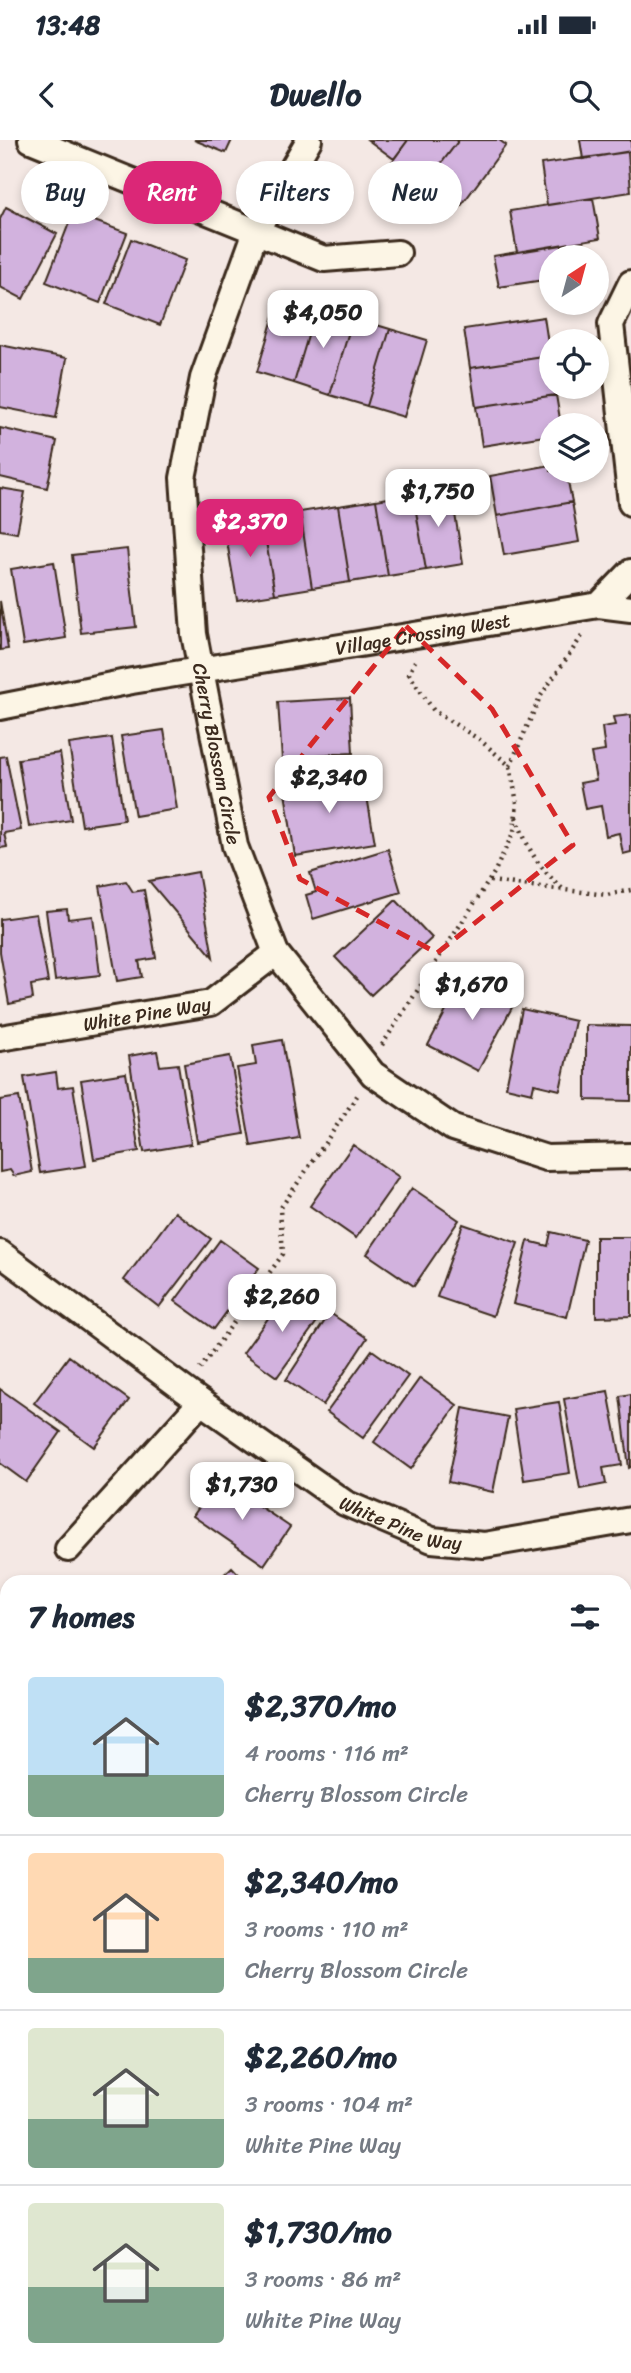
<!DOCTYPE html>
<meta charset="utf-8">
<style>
body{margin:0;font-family:Sriracha,sans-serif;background:#f2f2f3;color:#1f2937;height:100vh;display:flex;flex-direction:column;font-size:26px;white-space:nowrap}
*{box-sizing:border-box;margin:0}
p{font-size:23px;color:#747a83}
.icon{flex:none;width:38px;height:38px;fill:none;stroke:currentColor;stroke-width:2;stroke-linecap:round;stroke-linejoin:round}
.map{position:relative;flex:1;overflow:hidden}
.panel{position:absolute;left:0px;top:1435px;width:632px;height:798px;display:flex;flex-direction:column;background:#fff;border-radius:21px 21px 0 0;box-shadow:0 4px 10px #0003}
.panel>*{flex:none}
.top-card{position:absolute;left:21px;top:21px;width:590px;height:63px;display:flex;gap:14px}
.needle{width:46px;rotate:36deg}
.buttons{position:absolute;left:539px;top:105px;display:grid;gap:14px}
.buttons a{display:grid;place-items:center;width:70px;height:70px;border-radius:50%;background:#fff;box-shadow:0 4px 10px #0003;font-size:35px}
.price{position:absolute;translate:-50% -60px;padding:0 16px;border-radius:14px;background:#fff;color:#222;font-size:23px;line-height:46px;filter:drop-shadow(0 2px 4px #0008)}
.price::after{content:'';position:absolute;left:50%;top:42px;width:21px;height:16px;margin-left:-10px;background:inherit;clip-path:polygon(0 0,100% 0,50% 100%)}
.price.on{background:#db2777;color:#fff}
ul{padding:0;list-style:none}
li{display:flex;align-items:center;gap:21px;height:175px;padding:0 28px}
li+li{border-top:2px solid #e0e1e3}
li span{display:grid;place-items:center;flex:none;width:196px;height:140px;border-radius:7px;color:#555}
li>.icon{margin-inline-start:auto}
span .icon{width:84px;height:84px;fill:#fffc;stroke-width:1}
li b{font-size:30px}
h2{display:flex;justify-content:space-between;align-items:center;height:84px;padding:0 28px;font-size:30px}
.chip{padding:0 24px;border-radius:32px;background:#fff;box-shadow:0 4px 10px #0003;font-size:24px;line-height:63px}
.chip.on{background:#db2777;color:#fff}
.status{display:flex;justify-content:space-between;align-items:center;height:49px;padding:0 35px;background:#fff;direction:ltr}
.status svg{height:19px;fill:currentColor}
header{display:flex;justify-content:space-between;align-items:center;height:91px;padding:0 28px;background:#fff;font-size:32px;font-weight:800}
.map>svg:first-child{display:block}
.green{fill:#b7e4a2;stroke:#798760;stroke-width:2}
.building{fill:#d2b2de;stroke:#3b2a1e;stroke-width:2}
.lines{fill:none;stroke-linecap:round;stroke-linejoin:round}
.minor-casing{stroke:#3b2a1e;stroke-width:30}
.path{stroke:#3b2a1e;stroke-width:4.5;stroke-dasharray:2 5;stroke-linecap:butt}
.minor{stroke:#fcf5e5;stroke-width:24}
.marked{fill:none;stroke:#d62828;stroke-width:5;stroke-dasharray:14 9;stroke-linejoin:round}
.labels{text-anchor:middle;stroke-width:6;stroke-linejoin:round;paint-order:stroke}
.street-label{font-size:19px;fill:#3b2a1e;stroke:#fcf5e5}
</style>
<div class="status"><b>13:48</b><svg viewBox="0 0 49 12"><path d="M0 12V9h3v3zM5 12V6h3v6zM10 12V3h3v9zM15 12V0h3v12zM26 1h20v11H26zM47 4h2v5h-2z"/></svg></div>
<header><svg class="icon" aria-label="back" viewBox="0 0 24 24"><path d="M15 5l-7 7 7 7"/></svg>Dwello<svg class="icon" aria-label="search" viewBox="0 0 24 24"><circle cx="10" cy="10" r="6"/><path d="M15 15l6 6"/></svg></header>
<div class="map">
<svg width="631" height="2233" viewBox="0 0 631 2233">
<rect width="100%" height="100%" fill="#f4e8e4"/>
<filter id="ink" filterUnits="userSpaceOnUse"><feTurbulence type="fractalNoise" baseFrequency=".0143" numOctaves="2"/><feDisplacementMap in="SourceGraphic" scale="14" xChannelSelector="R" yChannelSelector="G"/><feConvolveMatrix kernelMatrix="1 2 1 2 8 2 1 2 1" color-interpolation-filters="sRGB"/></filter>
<g filter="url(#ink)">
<path class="green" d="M 7,1935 L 7,2226 L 424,2226 L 425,2233 L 0,2233 L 0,1936 Z"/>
<path class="building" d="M 194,0 L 232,0 L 226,13 Z
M 368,0 L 408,0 L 394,19 Z
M 408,0 L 459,0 L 427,42 L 416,34 L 408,44 L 387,28 Z
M 459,0 L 499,0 L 506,5 L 460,67 L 427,42 Z
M 580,0 L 631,0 L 631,11 L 583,19 Z
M 628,12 L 631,52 L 547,65 L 541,24 Z
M 593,58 L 600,98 L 517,112 L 510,71 Z
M 6,67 L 57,94 L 23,159 L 0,147 L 0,79 Z
M 73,73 L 127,93 L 100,163 L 46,142 Z
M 131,99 L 185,120 L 160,185 L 106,164 Z
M 562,105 L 564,117 L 551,117 L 551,149 L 545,150 L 544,140 L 499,147 L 493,116 Z
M 280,155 L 317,166 L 294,243 L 257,232 Z
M 317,166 L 353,178 L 330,255 L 294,243 Z
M 544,177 L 550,216 L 470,228 L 464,189 Z
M 353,178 L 390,189 L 367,266 L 330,255 Z
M 390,189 L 427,200 L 404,277 L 367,266 Z
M 0,205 L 67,218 L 56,278 L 0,267 Z
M 550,216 L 551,247 L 555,247 L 556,255 L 476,267 L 470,228 Z
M 556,255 L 561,285 L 551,285 L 551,295 L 482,306 L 476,267 Z
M 0,288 L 57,301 L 47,348 L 0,337 Z
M 551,325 L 551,331 L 566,331 L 572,362 L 497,376 L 490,336 Z
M 0,348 L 25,352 L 17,393 L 0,390 Z
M 451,349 L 463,424 L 426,430 L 413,354 Z
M 413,354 L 426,430 L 388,436 L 376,360 Z
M 376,360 L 388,436 L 350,442 L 338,366 Z
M 572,362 L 579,402 L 504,415 L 497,376 Z
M 338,366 L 350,442 L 312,448 L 300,372 Z
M 300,372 L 312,448 L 275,454 L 262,378 Z
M 262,378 L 275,454 L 237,460 L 224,384 Z
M 127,409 L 136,487 L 81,493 L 72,415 Z
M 54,422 L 66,498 L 23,505 L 11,429 Z
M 0,461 L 8,509 L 0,510 Z
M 350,558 L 353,613 L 317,615 L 318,632 L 283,634 L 278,562 Z
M 631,575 L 631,712 L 623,714 L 619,693 L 606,696 L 601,666 L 585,669 L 580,643 L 596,640 L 591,613 L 605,611 L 602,587 L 615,585 L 613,577 Z
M 164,590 L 177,669 L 135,676 L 121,596 Z
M 112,598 L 124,680 L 82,686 L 69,604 Z
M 60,613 L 71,680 L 29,687 L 18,619 Z
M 6,616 L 21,690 L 4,693 L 7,707 L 0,708 L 0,617 Z
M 363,633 L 375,703 L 295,716 L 284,646 Z
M 388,709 L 401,752 L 313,779 L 306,755 L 316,752 L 310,733 Z
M 198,732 L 213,817 L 149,741 Z
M 126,741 L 133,752 L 144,750 L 156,818 L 139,821 L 142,837 L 117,841 L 100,746 Z
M 396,760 L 432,798 L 371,855 L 335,817 Z
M 67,769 L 68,779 L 93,776 L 100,835 L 55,840 L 46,771 Z
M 36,774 L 48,842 L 31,845 L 33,859 L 9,864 L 0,812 L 0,779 Z
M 466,833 L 516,860 L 478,931 L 428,905 Z
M 522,869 L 575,881 L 560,950 L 534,944 L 532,953 L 506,947 Z
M 586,885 L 631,886 L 631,961 L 586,960 Z
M 282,900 L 299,998 L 251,1006 L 237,928 L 256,925 L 253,905 Z
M 157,911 L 160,926 L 178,924 L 191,1004 L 144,1012 L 129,916 Z
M 230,916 L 244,994 L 197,1002 L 184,924 Z
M 56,932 L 58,948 L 73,946 L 86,1026 L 40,1033 L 24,937 Z
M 126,933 L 139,1011 L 94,1019 L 81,940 Z
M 19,957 L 32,1032 L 14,1036 L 10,1030 L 0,1032 L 0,960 Z
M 353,1005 L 399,1037 L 356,1098 L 310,1066 Z
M 412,1048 L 459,1080 L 414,1146 L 367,1114 Z
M 175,1072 L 211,1099 L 159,1167 L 124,1140 Z
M 463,1084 L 518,1103 L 493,1176 L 437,1157 Z
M 551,1092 L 585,1100 L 567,1177 L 513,1164 L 528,1101 L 548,1106 Z
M 596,1097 L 631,1097 L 631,1176 L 596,1177 Z
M 220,1100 L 259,1128 L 214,1189 L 175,1161 Z
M 287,1152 L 321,1176 L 277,1237 L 243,1213 Z
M 330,1173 L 367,1198 L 323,1265 L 286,1240 Z
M 372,1210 L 408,1236 L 363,1298 L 327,1272 Z
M 69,1216 L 129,1260 L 94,1307 L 34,1263 Z
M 420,1238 L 457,1265 L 411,1329 L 374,1302 Z
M 0,1249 L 61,1292 L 26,1342 L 0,1323 Z
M 608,1251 L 622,1325 L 603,1328 L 606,1344 L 580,1349 L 564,1259 Z
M 631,1254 L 631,1327 L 629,1328 L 620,1256 Z
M 559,1262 L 570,1333 L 524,1340 L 513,1269 Z
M 463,1268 L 508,1277 L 493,1352 L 448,1342 Z
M 219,1339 L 290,1387 L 264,1425 L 193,1376 Z
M 232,1427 L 246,1442 L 216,1442 Z
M 631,1450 L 631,1528 L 625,1529 L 625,1451 Z
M 7,1546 L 7,1619 L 0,1615 L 0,1557 Z
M 625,1639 L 631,1639 L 631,1714 L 628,1714 Z
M 7,1761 L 7,1812 L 0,1814 L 0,1762 Z
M 625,2150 L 631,2155 L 631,2181 L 625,2189 Z"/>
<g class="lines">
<defs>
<g id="minor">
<path d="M 31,0 L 324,119 L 398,113"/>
<path id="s1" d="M 309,0 L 256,91 L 203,238 L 183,338 L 194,494 L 235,706 L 276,813 L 373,934 L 453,988 L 546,1018 L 631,1016"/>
<path d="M 631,143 L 611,184 L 631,363"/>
<path d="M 599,465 L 631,469"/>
<path id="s2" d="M 0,567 L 132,541 L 599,465 L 631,432"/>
<path id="s3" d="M 0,898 L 211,863 L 276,813"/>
<path id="s4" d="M 0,1113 L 201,1262 L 345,1363 L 432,1400 L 484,1405 L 631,1380"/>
<path d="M 68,1409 L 201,1262"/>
<path d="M 625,1791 L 631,1790"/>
<path d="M 0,1899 L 7,1897"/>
</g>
</defs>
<use href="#minor" class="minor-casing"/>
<path class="path" d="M 510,626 L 540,557 L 582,496
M 516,677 C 529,711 536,725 564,750
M 490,741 L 607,755 L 631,750
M 382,905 L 494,733 L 514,691 L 517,663 L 510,626 L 480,600 L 434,571 L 409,534 L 415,521
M 200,1229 L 283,1114 L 280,1069 L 359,953
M 0,2220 L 2,2233"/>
<use href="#minor" class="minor"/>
</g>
</g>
<path class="marked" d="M 406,486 L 492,569 L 573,705 L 437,813 L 300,739 L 269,657 Z"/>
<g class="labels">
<g class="street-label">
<text dy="7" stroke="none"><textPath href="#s2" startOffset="429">Village Crossing West</textPath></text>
<text dy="7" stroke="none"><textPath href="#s1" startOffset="642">Cherry Blossom Circle</textPath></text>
<text dy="7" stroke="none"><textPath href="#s3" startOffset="149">White Pine Way</textPath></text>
<text dy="7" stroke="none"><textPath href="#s4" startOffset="486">White Pine Way</textPath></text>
</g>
</g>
</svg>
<div class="buttons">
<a><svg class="needle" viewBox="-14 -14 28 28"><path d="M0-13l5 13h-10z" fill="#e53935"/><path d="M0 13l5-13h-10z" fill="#747a83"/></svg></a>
<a><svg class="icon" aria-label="locate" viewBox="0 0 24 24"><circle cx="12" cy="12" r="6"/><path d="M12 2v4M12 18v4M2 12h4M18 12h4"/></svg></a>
<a><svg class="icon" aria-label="layers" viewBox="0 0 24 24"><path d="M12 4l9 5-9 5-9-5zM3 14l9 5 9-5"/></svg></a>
</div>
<b class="price" style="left:323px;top:210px">$4,050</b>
<b class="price" style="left:438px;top:389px">$1,750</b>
<b class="price on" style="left:250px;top:419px">$2,370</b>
<b class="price" style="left:329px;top:675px">$2,340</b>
<b class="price" style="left:472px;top:882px">$1,670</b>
<b class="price" style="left:282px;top:1194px">$2,260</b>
<b class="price" style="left:242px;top:1382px">$1,730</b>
<div class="top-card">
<a class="chip">Buy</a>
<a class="chip on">Rent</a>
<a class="chip">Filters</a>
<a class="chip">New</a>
</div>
<section class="panel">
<h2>7 homes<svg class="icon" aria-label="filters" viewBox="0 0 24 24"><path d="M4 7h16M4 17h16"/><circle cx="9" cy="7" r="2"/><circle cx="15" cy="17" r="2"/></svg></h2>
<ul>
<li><span style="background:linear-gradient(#bfe0f5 70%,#7fa58c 0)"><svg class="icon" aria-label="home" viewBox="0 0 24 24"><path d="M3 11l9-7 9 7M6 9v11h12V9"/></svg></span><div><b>$2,370/mo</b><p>4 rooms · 116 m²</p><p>Cherry Blossom Circle</p></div></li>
<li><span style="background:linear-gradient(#ffd9b3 75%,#7fa58c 0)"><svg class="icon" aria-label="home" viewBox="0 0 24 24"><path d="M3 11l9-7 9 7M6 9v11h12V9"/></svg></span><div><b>$2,340/mo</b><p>3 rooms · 110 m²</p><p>Cherry Blossom Circle</p></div></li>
<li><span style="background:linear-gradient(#dfe7d0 65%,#7fa58c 0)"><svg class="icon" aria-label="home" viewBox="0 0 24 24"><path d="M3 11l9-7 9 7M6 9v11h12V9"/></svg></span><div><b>$2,260/mo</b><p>3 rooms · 104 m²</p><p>White Pine Way</p></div></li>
<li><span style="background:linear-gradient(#dfe7d0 60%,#7fa58c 0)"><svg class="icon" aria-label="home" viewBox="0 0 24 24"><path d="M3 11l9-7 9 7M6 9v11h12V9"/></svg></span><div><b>$1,730/mo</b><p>3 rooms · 86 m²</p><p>White Pine Way</p></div></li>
</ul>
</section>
</div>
